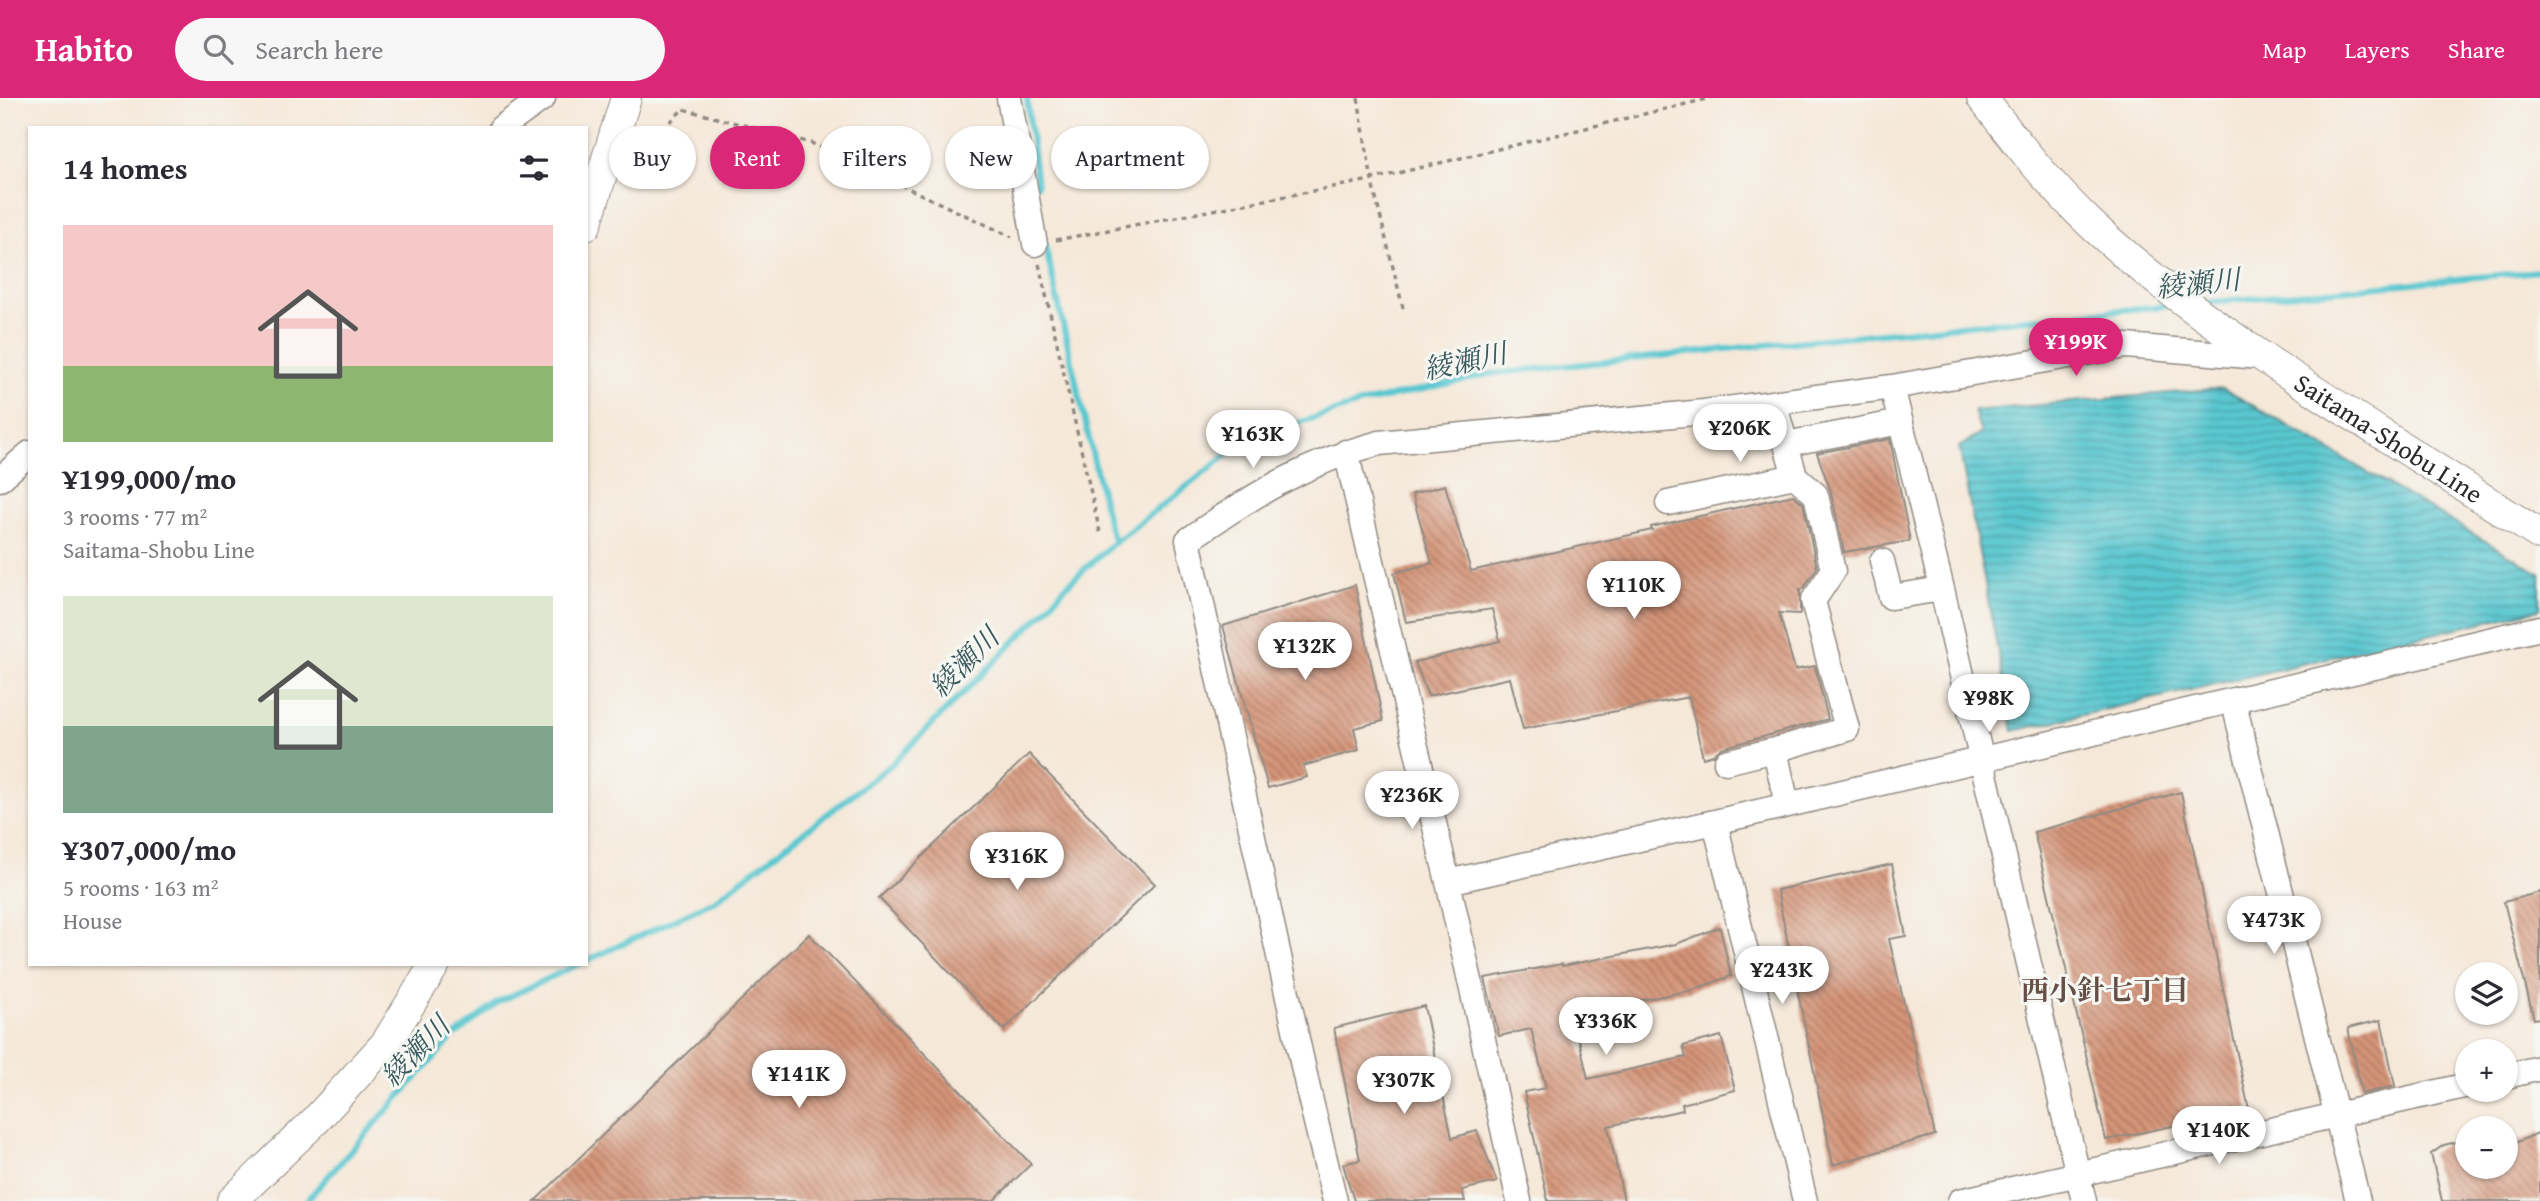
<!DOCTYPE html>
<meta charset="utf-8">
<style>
body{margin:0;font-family:"Gentium Book Plus","Noto Serif JP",serif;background:#f7f7f7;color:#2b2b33;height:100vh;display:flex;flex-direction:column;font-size:26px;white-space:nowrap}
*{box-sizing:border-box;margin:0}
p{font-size:23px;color:#7c7c81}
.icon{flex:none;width:38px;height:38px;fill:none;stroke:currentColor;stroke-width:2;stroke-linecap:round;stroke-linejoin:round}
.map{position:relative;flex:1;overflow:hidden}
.panel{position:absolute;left:28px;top:28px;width:560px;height:840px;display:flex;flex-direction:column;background:#fff;border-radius:0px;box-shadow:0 2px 5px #0004}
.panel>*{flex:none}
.top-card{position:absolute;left:609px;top:28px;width:665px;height:63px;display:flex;gap:14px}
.fabs{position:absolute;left:2455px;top:864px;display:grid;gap:14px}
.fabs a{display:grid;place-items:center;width:63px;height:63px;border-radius:50%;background:#fff;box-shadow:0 2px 5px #0004;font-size:35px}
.price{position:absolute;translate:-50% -60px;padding:0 16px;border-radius:24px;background:#fff;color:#222;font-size:23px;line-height:46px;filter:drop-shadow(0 2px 4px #0008)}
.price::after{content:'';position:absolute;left:50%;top:42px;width:21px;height:16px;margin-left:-10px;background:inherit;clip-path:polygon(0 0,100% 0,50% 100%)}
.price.current{background:#db2777;color:#fff}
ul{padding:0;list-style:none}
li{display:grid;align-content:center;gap:14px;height:371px;padding:0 35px}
li span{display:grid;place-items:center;height:217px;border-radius:0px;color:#555}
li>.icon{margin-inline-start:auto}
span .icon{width:126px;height:126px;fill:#fffc;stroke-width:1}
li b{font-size:30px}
h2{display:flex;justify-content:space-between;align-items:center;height:84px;padding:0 35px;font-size:30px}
.tag{padding:0 24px;border-radius:32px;background:#fff;box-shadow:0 2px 5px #0004;font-size:24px;line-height:63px}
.tag.current{background:#db2777;color:#fff}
header{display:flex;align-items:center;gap:42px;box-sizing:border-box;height:98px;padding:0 35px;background:#db2777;color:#fff}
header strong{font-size:33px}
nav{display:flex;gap:38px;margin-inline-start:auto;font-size:24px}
.search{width:490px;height:63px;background:#f7f7f7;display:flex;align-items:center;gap:18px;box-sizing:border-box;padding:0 24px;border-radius:38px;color:#7c7c81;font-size:26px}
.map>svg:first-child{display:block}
.water{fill:url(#water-rules);stroke:#42797e;stroke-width:2}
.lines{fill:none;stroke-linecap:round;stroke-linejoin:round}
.stream{stroke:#5ac7d0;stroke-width:6}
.building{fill:url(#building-back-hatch)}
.minor-casing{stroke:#908a82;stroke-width:27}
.major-casing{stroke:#908a82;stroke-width:32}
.path{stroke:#908a82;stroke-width:3.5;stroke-dasharray:5 5;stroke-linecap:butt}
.minor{stroke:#fff;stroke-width:24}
.major{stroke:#fff;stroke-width:30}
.labels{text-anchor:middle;stroke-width:6;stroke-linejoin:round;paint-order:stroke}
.street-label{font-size:26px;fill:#2b2b2b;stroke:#f6f6f2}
.water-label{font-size:28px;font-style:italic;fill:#395a5d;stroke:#f6f6f2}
.neighbourhood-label{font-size:28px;font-weight:bold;fill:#665046;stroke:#f6f6f2}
</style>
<header>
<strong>Habito</strong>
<div class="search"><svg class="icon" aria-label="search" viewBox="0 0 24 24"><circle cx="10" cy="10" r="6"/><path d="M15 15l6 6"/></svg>Search here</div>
<nav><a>Map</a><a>Layers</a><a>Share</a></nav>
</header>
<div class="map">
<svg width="2540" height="1103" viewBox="0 0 2540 1103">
<defs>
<pattern id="water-rules" width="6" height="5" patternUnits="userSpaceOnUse" patternTransform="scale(1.75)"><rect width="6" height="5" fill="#5ac7d0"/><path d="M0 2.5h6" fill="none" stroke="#4ba2a9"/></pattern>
<pattern id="building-back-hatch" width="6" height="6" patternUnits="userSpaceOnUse" patternTransform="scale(1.75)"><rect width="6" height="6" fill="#d49478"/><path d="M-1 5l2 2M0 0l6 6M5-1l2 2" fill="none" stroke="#ac7963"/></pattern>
</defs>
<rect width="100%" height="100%" fill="#f6f6f2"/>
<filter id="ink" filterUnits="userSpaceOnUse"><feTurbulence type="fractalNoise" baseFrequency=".0143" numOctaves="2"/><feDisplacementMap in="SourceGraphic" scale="14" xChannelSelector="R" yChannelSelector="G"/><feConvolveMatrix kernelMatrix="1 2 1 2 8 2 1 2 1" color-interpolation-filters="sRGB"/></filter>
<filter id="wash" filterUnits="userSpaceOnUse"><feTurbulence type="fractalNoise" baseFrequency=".00686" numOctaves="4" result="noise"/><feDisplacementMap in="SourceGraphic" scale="28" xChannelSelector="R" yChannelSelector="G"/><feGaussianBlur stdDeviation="1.57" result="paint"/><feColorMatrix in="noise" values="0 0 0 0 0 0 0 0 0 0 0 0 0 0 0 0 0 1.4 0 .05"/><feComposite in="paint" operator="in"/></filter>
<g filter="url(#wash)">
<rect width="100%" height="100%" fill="#f5e8d8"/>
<path class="water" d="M 2223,290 L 2540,475 L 2540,511 L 2013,633 L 1959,349 L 1981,335 L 1974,313 Z"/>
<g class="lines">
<path class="stream" d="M 1027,0 L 1037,87
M 1044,143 L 1108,424 L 1115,445
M 2202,205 L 2540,173
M 586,863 L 714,803 L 791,744 L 892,666 L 1045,513 L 1065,489 L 1110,448 L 1230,355 L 1278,331 L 1363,305 L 1489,276 L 1862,237 L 2174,207
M 306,1103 L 452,940 L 498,904 L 579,866"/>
</g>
<g id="blocks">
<path class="building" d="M 1890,341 L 1910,443 L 1844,454 L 1831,394 L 1817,355 Z
M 1445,387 L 1471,473 L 1652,432 L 1651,429 L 1793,397 L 1803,405 L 1817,470 L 1803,491 L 1800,491 L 1800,516 L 1779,515 L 1795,572 L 1815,568 L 1828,621 L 1722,650 L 1713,657 L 1703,660 L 1689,599 L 1523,631 L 1510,580 L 1428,598 L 1415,564 L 1500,543 L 1492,511 L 1406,524 L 1394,475 L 1432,465 L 1412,396 Z
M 1355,487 L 1383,623 L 1354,630 L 1359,652 L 1303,668 L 1307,679 L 1268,690 L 1223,528 Z
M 1029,656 L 1155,786 L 1004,932 L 879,800 Z
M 2181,694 L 2249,1012 L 2106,1042 L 2034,734 Z
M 1892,766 L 1906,838 L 1889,841 L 1935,1037 L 1833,1067 L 1777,792 Z
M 2540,794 L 2540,920 L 2534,921 L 2504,804 Z
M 1720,829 L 1731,878 L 1689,893 L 1573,915 L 1588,981 L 1686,959 L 1683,948 L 1721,938 L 1735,992 L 1682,1006 L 1683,1012 L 1608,1028 L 1624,1103 L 1548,1103 L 1524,994 L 1546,990 L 1531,931 L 1499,938 L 1485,880 L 1562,866 L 1562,868 L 1676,846 Z
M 809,836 L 1031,1066 L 993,1103 L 535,1103 Z
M 1424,908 L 1452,1040 L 1477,1033 L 1497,1084 L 1462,1092 L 1465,1103 L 1354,1103 L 1343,1066 L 1360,1062 L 1334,930 Z
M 2381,922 L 2395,988 L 2362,996 L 2348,930 Z
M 2540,1034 L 2540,1103 L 2442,1103 L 2431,1056 L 2444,1047 L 2468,1041 L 2468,1069 L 2506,1069 L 2506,1049 Z"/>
</g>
</g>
<g filter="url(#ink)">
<use href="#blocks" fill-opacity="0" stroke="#908a82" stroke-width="2"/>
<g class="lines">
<defs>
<path id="minor" d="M 1009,0 L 1035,146
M 501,30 L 543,0
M 1892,289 L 2126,248 L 2260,259
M 1786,346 L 1901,324
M 1346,354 L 1448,784 L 1519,1103
M 0,381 L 30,355
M 1668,405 L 1795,378 L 1774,305
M 1882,463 L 1891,499 L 1942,491
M 2233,602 L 2358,1103
M 1726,664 L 1775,652
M 1787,707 L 1775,652 L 1847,631 L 1813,503 L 1833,473 L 1816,397 L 1795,378
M 1715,724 L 1805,1103
M 1448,784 L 1715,724 L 2540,530
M 2506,978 L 2540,970
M 1335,1103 L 1308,991 L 1188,442 C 1250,399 1306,364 1379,345 L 1704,314 L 1892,289 L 1942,491 L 2084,1103
M 1960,1103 L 2468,987"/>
<g id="major">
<path id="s1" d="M 1982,0 C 2017,45 2052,90 2094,129 C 2179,207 2276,269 2374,331 C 2429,366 2485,402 2540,437"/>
<path d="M 586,127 L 626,0"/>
<path d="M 232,1103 L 315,1023 L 386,945 L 435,866"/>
</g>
</defs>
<use href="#minor" class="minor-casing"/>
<use href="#major" class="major-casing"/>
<path class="path" d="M 1358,0 L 1373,89 L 1404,214
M 635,60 L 683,11 L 811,45 L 1012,139
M 1056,142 L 1365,83 L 1711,0
M 1039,166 L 1101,439"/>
<use href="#minor" class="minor"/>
<use href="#major" class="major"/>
</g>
</g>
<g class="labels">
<g class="street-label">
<text dy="9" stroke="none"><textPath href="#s1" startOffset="534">Saitama-Shobu Line</textPath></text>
</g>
<g class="water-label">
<text transform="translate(2198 185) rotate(-6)" y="10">綾瀬川</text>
<text transform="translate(1465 263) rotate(-12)" y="10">綾瀬川</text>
<text transform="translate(964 564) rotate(-45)" y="10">綾瀬川</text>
<text transform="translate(415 953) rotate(-46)" y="10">綾瀬川</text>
</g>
<g class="neighbourhood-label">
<text x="2105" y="902">西小針七丁目</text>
</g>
</g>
</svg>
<div class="fabs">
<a><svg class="icon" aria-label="layers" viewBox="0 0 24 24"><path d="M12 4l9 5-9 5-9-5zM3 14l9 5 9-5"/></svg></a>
<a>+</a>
<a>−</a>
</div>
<b class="price current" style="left:2076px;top:280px">¥199K</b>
<b class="price" style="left:1740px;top:366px">¥206K</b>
<b class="price" style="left:1253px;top:372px">¥163K</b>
<b class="price" style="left:1634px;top:523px">¥110K</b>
<b class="price" style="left:1305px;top:584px">¥132K</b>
<b class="price" style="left:1989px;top:636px">¥98K</b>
<b class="price" style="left:1412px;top:733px">¥236K</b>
<b class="price" style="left:1017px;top:794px">¥316K</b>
<b class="price" style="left:2274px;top:858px">¥473K</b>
<b class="price" style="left:1782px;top:908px">¥243K</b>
<b class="price" style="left:1606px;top:959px">¥336K</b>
<b class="price" style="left:799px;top:1012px">¥141K</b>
<b class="price" style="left:1404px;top:1018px">¥307K</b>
<b class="price" style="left:2219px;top:1068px">¥140K</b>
<div class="top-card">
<a class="tag">Buy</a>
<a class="tag current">Rent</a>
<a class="tag">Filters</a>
<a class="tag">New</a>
<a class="tag">Apartment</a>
</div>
<section class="panel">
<h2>14 homes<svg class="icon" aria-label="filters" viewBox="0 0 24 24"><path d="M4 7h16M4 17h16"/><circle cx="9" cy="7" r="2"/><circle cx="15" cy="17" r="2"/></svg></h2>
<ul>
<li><span style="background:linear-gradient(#f6c9c9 65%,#8fb573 0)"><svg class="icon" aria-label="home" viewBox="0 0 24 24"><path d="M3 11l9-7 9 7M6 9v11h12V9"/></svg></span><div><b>¥199,000/mo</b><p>3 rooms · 77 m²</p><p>Saitama-Shobu Line</p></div></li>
<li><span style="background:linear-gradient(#dfe7d0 60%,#7fa58c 0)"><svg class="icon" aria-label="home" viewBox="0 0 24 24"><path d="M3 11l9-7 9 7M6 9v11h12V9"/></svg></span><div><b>¥307,000/mo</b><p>5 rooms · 163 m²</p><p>House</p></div></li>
</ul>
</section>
</div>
